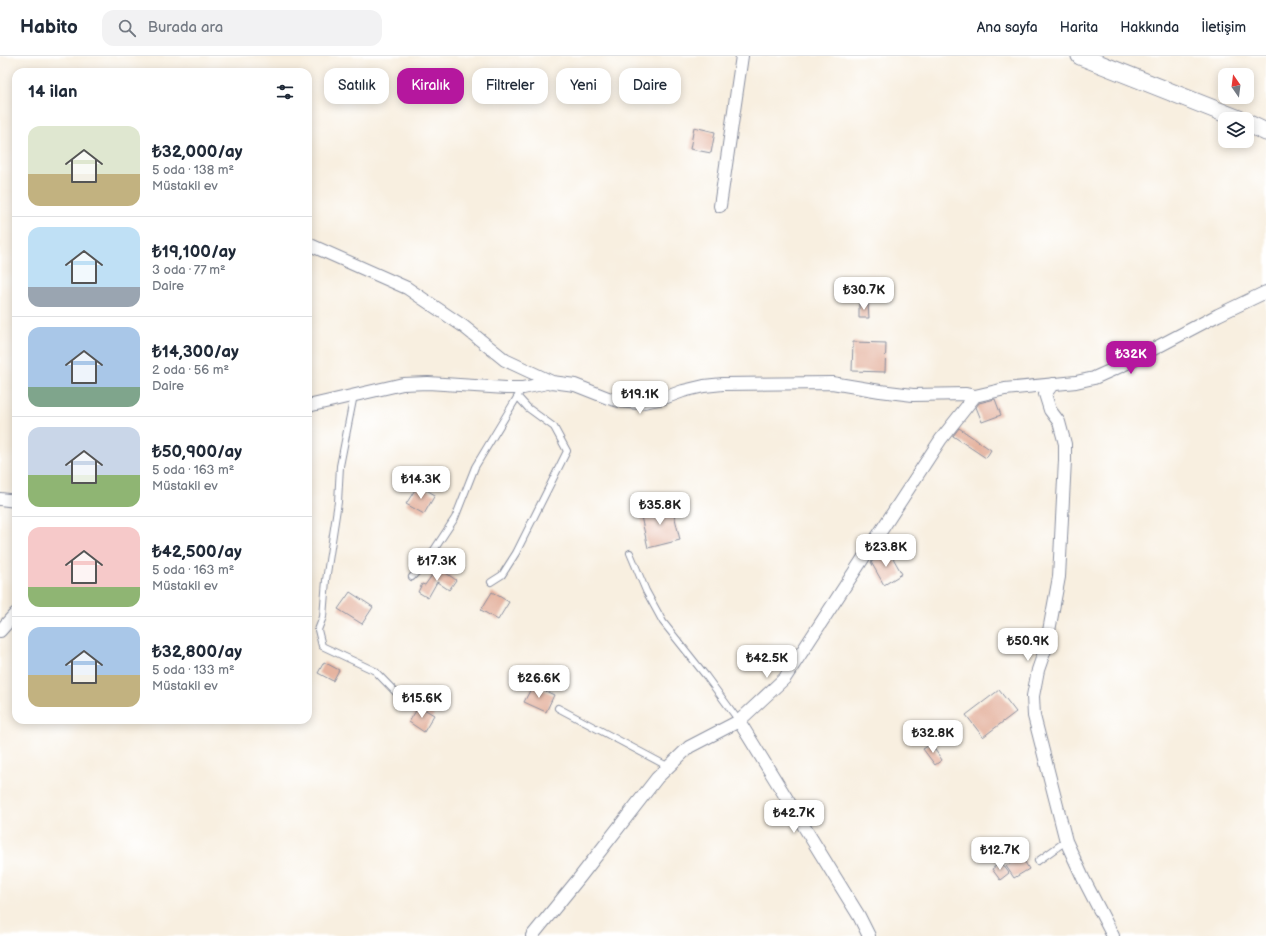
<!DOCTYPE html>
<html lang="tr">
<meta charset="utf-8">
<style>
body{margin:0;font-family:"Balsamiq Sans",sans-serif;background:#f2f2f3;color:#1f2937;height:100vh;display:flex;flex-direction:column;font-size:15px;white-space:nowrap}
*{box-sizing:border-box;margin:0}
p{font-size:13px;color:#747a83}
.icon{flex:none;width:22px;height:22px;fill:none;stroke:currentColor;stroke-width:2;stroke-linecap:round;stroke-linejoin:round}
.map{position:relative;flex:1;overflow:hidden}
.details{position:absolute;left:12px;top:12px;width:300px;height:656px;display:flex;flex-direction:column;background:#fff;border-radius:12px;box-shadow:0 2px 10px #0003}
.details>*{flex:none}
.top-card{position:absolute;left:324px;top:12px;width:380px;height:36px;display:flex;gap:8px}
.needle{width:26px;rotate:346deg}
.buttons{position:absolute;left:1218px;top:12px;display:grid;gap:8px}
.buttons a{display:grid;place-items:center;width:36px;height:36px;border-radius:8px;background:#fff;box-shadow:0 2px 10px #0003;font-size:20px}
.price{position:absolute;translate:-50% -34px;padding:0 9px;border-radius:8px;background:#fff;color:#222;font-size:13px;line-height:26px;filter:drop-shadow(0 1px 2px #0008)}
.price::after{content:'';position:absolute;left:50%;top:24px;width:12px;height:9px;margin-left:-6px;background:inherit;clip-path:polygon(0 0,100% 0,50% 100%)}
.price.current{background:#b5179e;color:#fff}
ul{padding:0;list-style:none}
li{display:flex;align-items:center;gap:12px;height:100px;padding:0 16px}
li+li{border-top:1px solid #e0e1e3}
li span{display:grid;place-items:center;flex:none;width:112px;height:80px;border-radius:12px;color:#555}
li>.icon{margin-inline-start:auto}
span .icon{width:48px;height:48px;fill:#fffc;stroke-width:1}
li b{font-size:17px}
h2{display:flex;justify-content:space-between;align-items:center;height:48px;padding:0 16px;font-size:17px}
.tag{padding:0 14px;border-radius:12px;background:#fff;box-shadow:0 2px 10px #0003;font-size:14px;line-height:36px}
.tag.current{background:#b5179e;color:#fff}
header{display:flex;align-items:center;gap:24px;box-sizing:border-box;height:56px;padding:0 20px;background:#fff;border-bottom:1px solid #e0e1e3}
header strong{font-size:19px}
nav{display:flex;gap:22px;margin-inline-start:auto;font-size:14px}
.search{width:280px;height:36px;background:#f2f2f3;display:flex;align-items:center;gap:10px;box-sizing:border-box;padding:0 14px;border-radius:12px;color:#747a83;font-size:15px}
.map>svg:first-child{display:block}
.building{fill:#e5b4a0}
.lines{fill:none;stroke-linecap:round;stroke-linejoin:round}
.lane-casing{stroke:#8a8f9f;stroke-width:8}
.street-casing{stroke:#8a8f9f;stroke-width:14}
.secondary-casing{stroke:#8a8f9f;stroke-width:19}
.lane{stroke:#fff;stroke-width:6}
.street{stroke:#fff;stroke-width:12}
.secondary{stroke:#fff;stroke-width:17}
</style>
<header>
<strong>Habito</strong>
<div class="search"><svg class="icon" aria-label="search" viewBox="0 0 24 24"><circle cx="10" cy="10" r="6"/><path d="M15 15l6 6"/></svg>Burada ara</div>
<nav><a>Ana sayfa</a><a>Harita</a><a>Hakkında</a><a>İletişim</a></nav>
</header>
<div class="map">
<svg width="1266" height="880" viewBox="0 0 1266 880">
<rect width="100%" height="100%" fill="#fff"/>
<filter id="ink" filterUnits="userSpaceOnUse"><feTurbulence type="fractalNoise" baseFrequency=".025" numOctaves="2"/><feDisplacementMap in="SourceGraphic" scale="8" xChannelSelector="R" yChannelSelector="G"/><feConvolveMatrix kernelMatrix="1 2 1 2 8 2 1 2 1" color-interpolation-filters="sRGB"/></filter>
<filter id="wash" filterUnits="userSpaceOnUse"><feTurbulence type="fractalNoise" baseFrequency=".012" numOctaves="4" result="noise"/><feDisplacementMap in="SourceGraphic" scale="16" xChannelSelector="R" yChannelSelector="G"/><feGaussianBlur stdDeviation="0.9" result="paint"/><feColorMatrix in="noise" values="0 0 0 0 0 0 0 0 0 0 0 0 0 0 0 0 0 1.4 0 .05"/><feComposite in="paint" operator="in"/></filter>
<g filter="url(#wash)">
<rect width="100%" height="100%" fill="#f8efe0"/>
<g id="blocks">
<path class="building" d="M 694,71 L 715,76 L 711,97 L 690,93 Z
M 859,248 L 868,248 L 869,262 L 859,262 Z
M 853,286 L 886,287 L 885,316 L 852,315 Z
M 995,343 L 1001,359 L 982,366 L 976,351 L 979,347 Z
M 959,372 L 991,394 L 986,402 L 953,380 Z
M 418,429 L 435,439 L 424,458 L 406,448 Z
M 672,449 L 680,484 L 648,492 L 640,456 Z
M 889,495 L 902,518 L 884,529 L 871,506 Z
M 440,508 L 445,512 L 443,515 L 456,524 L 449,534 L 437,526 L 428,542 L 418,536 L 422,528 L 425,529 Z
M 350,536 L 373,551 L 362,568 L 338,553 Z
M 492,536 L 509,546 L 498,564 L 481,554 Z
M 324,606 L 339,614 L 333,625 L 318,617 Z
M 533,629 L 554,639 L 546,656 L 524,646 Z
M 999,634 L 1016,656 L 983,681 L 966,659 Z
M 419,650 L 434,659 L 424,676 L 409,666 Z
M 931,688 L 942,704 L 935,709 L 923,693 Z
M 1022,801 L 1029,813 L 1014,822 L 1006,810 Z
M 1001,806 L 1009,817 L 1000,824 L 992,813 Z"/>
</g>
</g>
<g filter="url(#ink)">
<use href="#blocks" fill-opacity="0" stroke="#8a8f9f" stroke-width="1"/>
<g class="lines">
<defs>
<path id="lane" d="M 354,339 L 340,410 L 338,446 L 326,524 L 323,561 L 318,574 L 322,590 L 375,615 L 409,650
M 630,497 L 646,535 L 663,566 L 706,620 L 739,665
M 412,521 L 426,506 L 455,462 L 475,411 L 519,338
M 491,526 L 502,519 L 516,497 L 567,395 L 554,371 L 528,352 L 518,341
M 558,652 L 669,711
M 1038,805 L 1066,785"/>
<path id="street" d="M 720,150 L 742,0
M 308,188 L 407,232 L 463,270 L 505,304 L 552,326
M 1053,328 L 1045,338 L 1050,354 L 1059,366 L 1065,388 L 1065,404 L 1059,521 L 1046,591 L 1038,614 L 1033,640 L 1034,660 L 1066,785 L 1083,822 L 1113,880
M 308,350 L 403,328 L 428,327 L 506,332 L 523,332 L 552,326 L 575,329 L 608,342 L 619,345 L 639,347 L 664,342 L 683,335 L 704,330 L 723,328 L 832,327 L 880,335 L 913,339 L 966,338 L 975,340 L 1005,333 L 1076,326 L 1094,322 L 1123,309 L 1218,259 L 1266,236
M 0,443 L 16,445
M 0,575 L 16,557
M 739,665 L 859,860 L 869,880
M 532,880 L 580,821 L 657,722 L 689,691 L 739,665 L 785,622 L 941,383 L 975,340"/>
<path id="secondary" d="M 1080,0 L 1239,63
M 1247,67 L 1266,76"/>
</defs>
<use href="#lane" class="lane-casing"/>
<use href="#street" class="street-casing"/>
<use href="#secondary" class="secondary-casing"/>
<use href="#lane" class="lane"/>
<use href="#street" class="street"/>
<use href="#secondary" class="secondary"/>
</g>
</g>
</svg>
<div class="buttons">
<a><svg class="needle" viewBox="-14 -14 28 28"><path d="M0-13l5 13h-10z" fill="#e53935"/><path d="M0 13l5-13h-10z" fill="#747a83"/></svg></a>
<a><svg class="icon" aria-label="layers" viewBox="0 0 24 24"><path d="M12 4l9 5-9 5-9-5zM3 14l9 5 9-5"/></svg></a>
</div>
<b class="price" style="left:864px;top:255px">₺30.7K</b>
<b class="price current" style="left:1131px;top:319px">₺32K</b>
<b class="price" style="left:640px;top:359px">₺19.1K</b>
<b class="price" style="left:421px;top:444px">₺14.3K</b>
<b class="price" style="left:660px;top:470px">₺35.8K</b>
<b class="price" style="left:886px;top:512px">₺23.8K</b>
<b class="price" style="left:437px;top:526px">₺17.3K</b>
<b class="price" style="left:1028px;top:606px">₺50.9K</b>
<b class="price" style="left:767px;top:623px">₺42.5K</b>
<b class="price" style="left:539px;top:643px">₺26.6K</b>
<b class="price" style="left:422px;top:663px">₺15.6K</b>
<b class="price" style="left:933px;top:698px">₺32.8K</b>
<b class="price" style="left:794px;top:778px">₺42.7K</b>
<b class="price" style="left:1000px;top:815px">₺12.7K</b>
<div class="top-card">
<a class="tag">Satılık</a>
<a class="tag current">Kiralık</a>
<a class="tag">Filtreler</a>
<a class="tag">Yeni</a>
<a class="tag">Daire</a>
</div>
<section class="details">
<h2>14 ilan<svg class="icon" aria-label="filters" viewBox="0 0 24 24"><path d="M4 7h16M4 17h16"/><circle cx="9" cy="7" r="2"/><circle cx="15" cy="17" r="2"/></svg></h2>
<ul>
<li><span style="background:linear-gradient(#dfe7d0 60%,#c2b280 0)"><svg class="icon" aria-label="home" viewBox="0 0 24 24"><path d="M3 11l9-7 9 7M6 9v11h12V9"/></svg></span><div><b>₺32,000/ay</b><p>5 oda · 138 m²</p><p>Müstakil ev</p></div></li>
<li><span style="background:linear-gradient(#bfe0f5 75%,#9aa5b1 0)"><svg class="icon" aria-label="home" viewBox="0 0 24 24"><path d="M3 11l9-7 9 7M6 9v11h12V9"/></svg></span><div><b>₺19,100/ay</b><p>3 oda · 77 m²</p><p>Daire</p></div></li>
<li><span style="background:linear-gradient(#a9c7e8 75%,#7fa58c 0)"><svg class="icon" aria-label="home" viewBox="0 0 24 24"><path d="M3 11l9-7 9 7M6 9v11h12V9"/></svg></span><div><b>₺14,300/ay</b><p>2 oda · 56 m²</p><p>Daire</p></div></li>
<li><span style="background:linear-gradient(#c9d6e8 60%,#8fb573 0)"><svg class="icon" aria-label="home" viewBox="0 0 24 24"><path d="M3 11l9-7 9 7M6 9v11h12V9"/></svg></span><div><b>₺50,900/ay</b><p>5 oda · 163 m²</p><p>Müstakil ev</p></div></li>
<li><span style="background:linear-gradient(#f6c9c9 75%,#8fb573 0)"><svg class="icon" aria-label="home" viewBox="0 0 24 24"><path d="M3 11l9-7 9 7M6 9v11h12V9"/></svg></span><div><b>₺42,500/ay</b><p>5 oda · 163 m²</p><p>Müstakil ev</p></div></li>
<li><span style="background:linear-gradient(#a9c7e8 60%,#c2b280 0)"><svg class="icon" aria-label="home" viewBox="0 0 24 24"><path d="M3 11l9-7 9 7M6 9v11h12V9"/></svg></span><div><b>₺32,800/ay</b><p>5 oda · 133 m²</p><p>Müstakil ev</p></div></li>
</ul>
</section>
</div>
